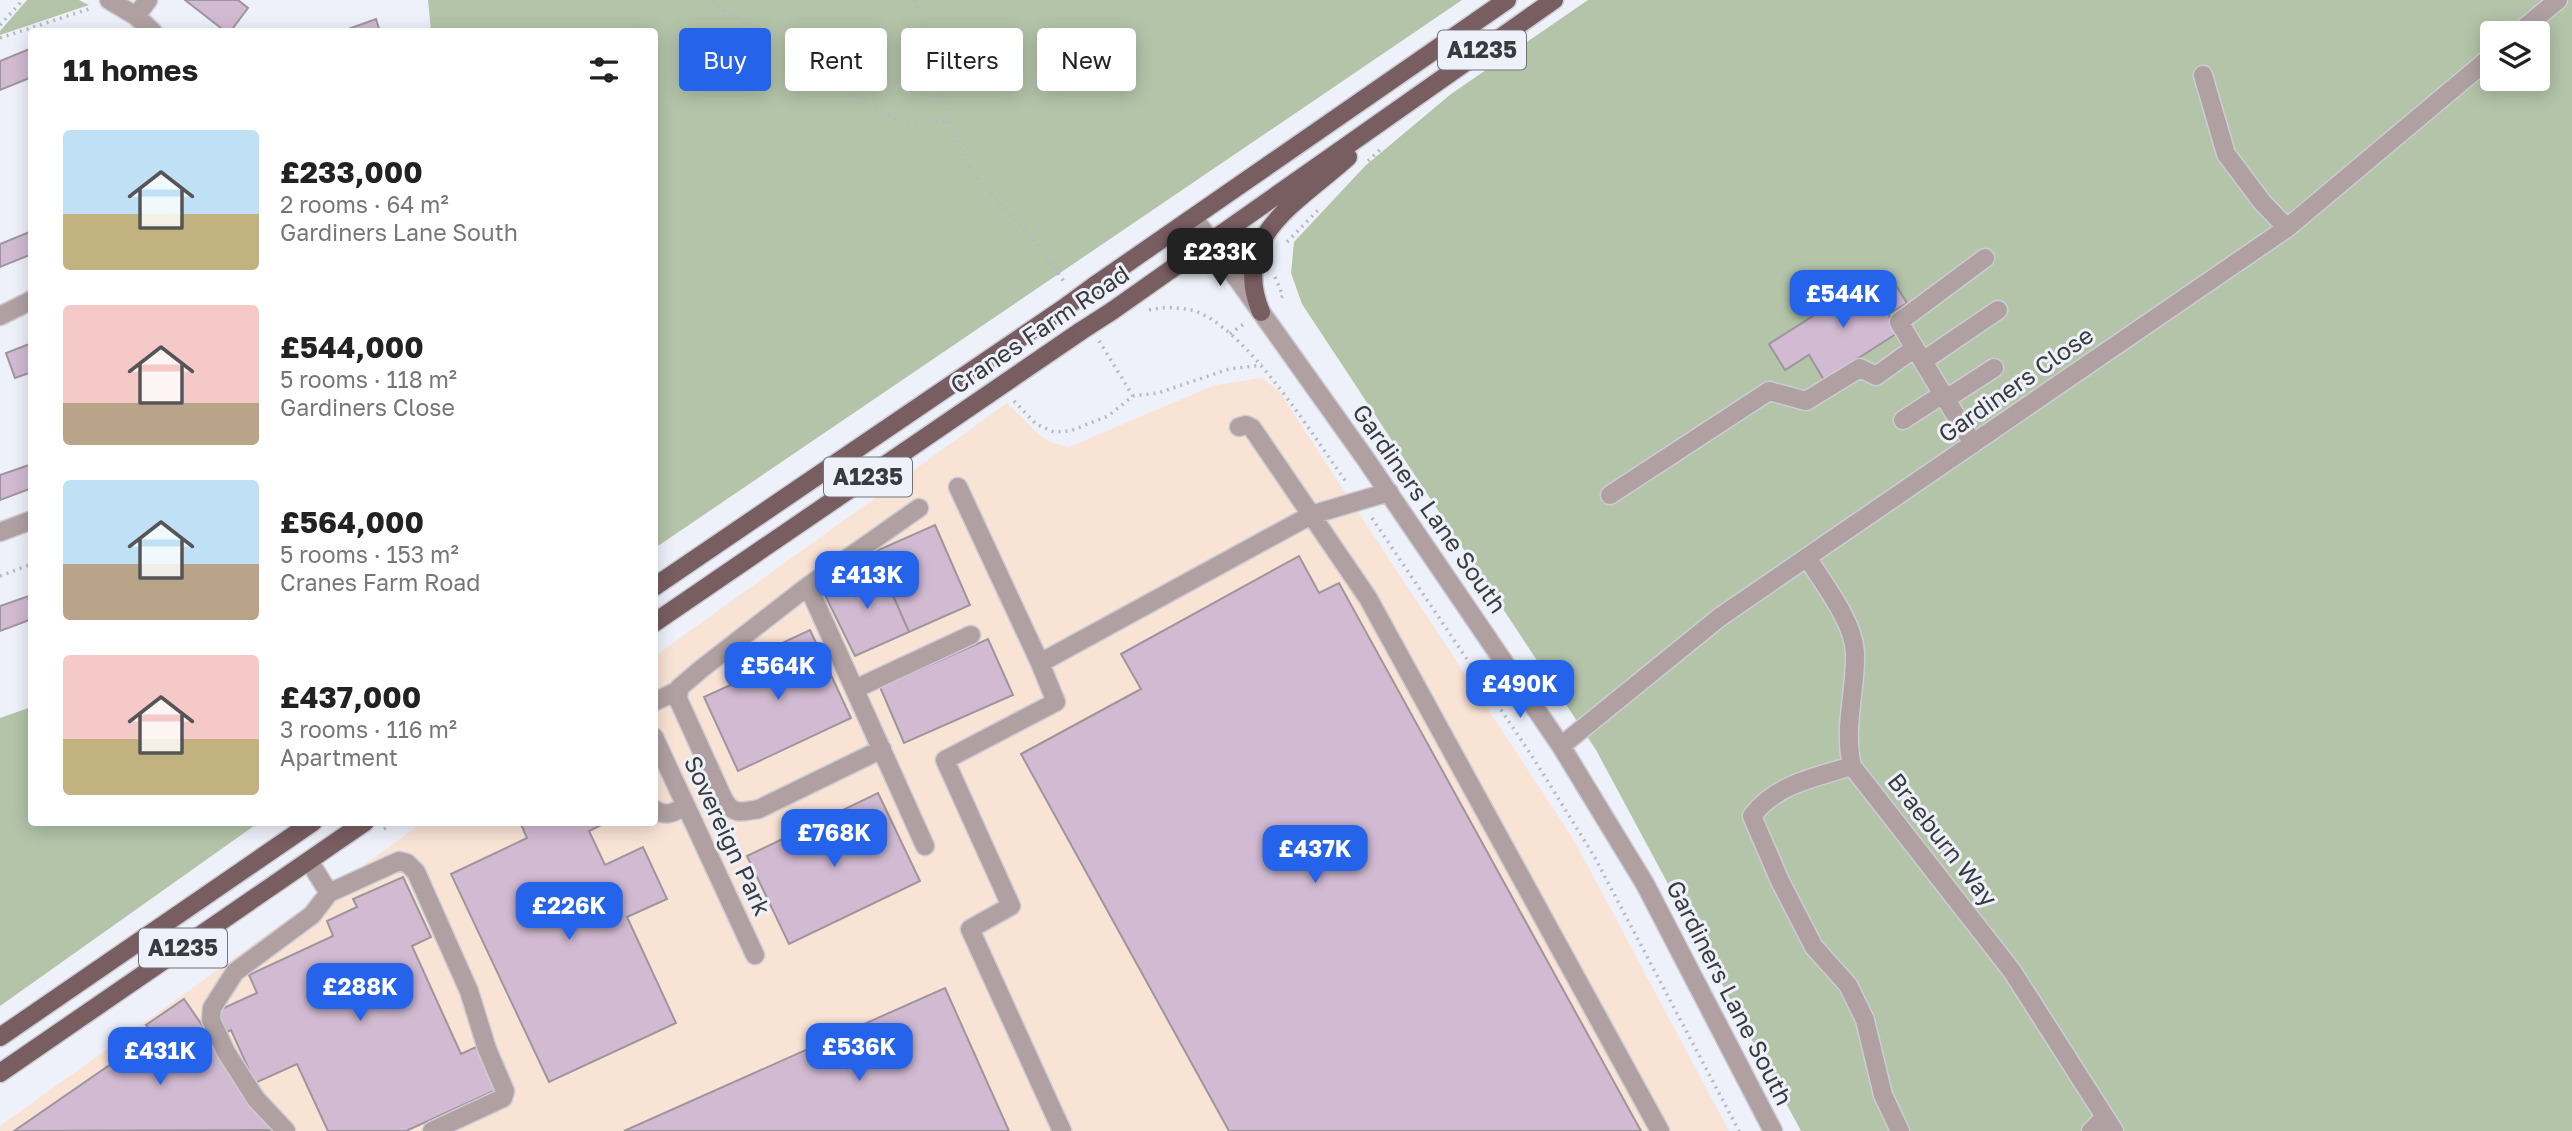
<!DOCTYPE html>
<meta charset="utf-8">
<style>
body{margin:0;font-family:"Golos Text",sans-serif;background:#f2f2f2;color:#222;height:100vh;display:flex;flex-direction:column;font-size:26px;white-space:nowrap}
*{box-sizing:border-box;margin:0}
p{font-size:23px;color:#767676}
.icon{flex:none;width:38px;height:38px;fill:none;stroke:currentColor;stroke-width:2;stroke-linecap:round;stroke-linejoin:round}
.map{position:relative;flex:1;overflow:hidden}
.sheet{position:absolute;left:28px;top:28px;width:630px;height:798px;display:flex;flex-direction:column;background:#fff;border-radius:7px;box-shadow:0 4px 18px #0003}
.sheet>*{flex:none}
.top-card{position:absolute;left:679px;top:28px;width:665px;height:63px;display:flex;gap:14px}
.tools{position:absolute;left:2480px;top:21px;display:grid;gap:14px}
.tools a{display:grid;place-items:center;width:70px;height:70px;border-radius:7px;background:#fff;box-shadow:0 4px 18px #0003;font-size:35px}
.price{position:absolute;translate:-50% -60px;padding:0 16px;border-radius:14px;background:#2563eb;color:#fff;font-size:23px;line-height:46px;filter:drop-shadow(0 2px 4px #0008)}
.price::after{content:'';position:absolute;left:50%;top:42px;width:21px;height:16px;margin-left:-10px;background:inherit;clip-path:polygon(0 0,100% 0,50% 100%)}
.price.selected{background:#222;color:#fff}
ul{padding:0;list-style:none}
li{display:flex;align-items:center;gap:21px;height:175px;padding:0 35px}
li span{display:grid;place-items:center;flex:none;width:196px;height:140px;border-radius:7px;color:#555}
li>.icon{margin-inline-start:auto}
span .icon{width:84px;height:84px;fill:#fffc;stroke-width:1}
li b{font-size:30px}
h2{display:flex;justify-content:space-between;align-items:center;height:84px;padding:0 35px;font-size:30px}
.tag{padding:0 24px;border-radius:7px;background:#fff;box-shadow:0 4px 18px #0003;font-size:24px;line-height:63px}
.tag.selected{background:#2563eb;color:#fff}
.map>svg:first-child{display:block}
.industrial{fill:#f9e3d5}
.green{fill:#b3c4a9;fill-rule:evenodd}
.building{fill:#d1bad2;stroke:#9d969d;stroke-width:2}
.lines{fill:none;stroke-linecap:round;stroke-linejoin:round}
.minor-casing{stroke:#cbcdd5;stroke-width:21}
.major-casing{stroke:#cbcdd5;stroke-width:21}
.path{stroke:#b7b9c0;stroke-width:3.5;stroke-dasharray:2 5;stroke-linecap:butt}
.minor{stroke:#b0a0a2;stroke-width:18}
.major{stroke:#785d61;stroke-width:18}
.major-bridge-casing{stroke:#cbcdd5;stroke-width:21;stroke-linecap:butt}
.major-bridge{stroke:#785d61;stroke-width:18}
.labels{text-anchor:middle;stroke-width:6;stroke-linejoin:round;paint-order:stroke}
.shield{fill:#eff1fa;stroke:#707277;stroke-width:2}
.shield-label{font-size:23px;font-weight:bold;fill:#3a3b3f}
.street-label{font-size:24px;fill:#3a3b3f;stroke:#eff1fa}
</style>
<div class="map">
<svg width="2572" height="1131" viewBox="0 0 2572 1131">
<rect width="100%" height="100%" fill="#eff1fa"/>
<path class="industrial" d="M 1262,378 L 1278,390 L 1574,840 L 1729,1131 L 0,1131 L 0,1126 L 422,823 L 654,822 L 655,656 L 1007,403 L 1039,435 L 1053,443 L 1069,447 L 1215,385 Z"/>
<path class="green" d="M 27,0 L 79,0 L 89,5 L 0,35 L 0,31 Z
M 428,0 L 1462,0 L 655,548 L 654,32 L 431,31 Z
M 1588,0 L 2572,0 L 2572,1131 L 1801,1131 L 1596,750 L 1302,304 L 1291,273 L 1294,242 L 1365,166 L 1451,94 ZM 2492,33 L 2538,33 L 2538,79 L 2492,79 Z
M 31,707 L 32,822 L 258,823 L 0,1006 L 0,718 Z"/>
<path class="building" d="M 185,0 L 238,0 L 248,8 L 230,32 L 226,32 Z
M 376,19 L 380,32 L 340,32 Z
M 32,48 L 32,77 L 0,90 L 0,61 Z
M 32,231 L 32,254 L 0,267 L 0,244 Z
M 1890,276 L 1907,303 L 1888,314 L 1899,332 L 1824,380 L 1809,355 L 1785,370 L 1769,344 L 1846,295 L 1850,301 Z
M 32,343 L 32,372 L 15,378 L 6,353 Z
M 32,464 L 32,488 L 0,500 L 0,475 Z
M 935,525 L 970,605 L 909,632 L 874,552 Z
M 1299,556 L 1319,593 L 1339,583 L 1641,1131 L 1229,1131 L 1021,754 L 1141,689 L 1121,654 Z
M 880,566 L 909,632 L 855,656 L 823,591 Z
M 32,595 L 32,619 L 0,631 L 0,606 Z
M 810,630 L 851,718 L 738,771 L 704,697 L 757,673 L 750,658 Z
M 988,639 L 1013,695 L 904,743 L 880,687 Z
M 878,793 L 920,881 L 789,944 L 747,856 Z
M 520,822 L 607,822 L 589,831 L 605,865 L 643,847 L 667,899 L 627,917 L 676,1023 L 549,1082 L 451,874 L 527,838 Z
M 403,877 L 431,937 L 412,946 L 461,1054 L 476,1047 L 496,1090 L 406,1131 L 328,1131 L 297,1064 L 255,1083 L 231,1030 L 227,1032 L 217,1011 L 257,993 L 249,975 L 333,936 L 327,921 L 357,907 L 353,899 Z
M 945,988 L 1009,1131 L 624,1131 Z
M 184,999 L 275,1130 L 14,1131 L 153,1035 L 146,1025 Z"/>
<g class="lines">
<defs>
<path id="minor" d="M 109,0 L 136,16 L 153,32
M 136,16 L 148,0
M 2518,33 L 2558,0
M 2203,75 L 2226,154 L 2262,202 L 2287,228
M 1194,218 L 1365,458 L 1561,746 L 1645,884 L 1773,1131
M 0,316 L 32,300
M 1923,361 L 1998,310
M 1946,399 L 1994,368
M 1903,420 L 1943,394
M 1239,427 L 1246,425 L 1252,428 L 1368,598 L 1660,1131
M 1973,444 L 1899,322 L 1985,258
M 958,487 L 1040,663
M 1610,495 L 1769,391 L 1806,401 L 1860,368 L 1876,376 L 1915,348
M 0,532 L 32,520
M 1807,557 C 1823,583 1854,622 1855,653 C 1856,691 1843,727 1852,766 L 2012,971 L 2114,1131
M 808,586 L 925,846
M 855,689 L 971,635
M 654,702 L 677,691
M 654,737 L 755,955
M 1561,746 L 1720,617 L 2287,228 L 2492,56
M 882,749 L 759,809 C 741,812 733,816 723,798 L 678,699 L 679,688 L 700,670 L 808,586 L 919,508
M 1852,766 C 1816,777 1776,784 1752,816 L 1780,881 L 1814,947 L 1848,985 L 1865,1020 L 1883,1095 L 1900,1131
M 654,809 C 666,818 674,812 686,806
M 309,861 L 329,893
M 286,1131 L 256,1099 L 226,1052 L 211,1020 L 212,1008 L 235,972 L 312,915 L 329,893 L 399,861 L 407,863 L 416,872 L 469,991 L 487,1049 L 505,1091 L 503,1098 L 432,1131
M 1062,1131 L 970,929 L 1011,906 L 945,760 L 1056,702 L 1040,663 L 1311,515 L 1389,492
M 2091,1131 L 2104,1118"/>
<path id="major" d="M 1094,286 L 1507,0
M 1112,311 L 1554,0
M 1261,312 C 1229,236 1300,201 1348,157
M 654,587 L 1064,308
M 654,623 L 1081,331
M 0,1037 L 313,822
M 0,1073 L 365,822"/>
</defs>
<use href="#minor" class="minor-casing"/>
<use href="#major" class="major-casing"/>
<path class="path" d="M 714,0 C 730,21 746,21 768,32 C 814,56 848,100 896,119 C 914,125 931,123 949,121
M 915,0 L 950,126 L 963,157 L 981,184 L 1034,239 L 1065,283
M 0,25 L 23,0
M 0,38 L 92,8
M 1368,161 L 1383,147
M 1287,242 L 1320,208
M 1275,277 L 1283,296 L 1277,300
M 1149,310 C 1162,307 1177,307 1191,310 C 1244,323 1315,439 1347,483
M 1230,334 L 1245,323
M 1099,341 L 1133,396
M 1014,401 L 1036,424 L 1054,432 L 1070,431 L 1108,416 L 1133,396 L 1158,393 L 1229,369 L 1262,365
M 1372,518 L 1532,756 L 1594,856 L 1739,1131
M 0,576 L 32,564
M 384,829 L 394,822"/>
<use href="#minor" class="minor"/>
<use href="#major" class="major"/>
<defs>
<path id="major-bridge" d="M 1064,308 L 1094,286
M 1081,331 L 1112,311"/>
</defs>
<use href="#major-bridge" class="major-bridge-casing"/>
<use href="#major-bridge" class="major-bridge"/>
</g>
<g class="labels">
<g class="shield">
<rect x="1438" y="30.5" width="88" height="39" rx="5"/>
<rect x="824" y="457.5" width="88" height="39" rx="5"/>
<rect x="139" y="928.5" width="88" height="39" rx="5"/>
</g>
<g class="shield-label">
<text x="1482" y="58">A1235</text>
<text x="868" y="485">A1235</text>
<text x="183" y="956">A1235</text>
</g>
<g class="street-label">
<text transform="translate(1040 330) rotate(-34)" y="8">Cranes Farm Road</text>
<text transform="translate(2016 385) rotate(-35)" y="8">Gardiners Close</text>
<text transform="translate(1429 509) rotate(55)" y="8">Gardiners Lane South</text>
<text transform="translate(727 836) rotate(65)" y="8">Sovereign Park</text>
<text transform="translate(1942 840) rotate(52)" y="8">Braeburn Way</text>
<text transform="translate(1729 993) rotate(63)" y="8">Gardiners Lane South</text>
</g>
</g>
</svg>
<div class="tools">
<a><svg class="icon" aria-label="layers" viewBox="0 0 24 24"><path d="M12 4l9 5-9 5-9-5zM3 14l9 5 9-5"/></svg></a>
</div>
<b class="price selected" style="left:1220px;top:288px">£233K</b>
<b class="price" style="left:1843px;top:330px">£544K</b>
<b class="price" style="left:867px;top:611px">£413K</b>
<b class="price" style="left:778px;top:702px">£564K</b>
<b class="price" style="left:1520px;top:720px">£490K</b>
<b class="price" style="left:834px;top:869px">£768K</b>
<b class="price" style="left:1315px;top:885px">£437K</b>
<b class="price" style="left:569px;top:942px">£226K</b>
<b class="price" style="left:360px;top:1023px">£288K</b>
<b class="price" style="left:859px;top:1083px">£536K</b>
<b class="price" style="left:160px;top:1087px">£431K</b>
<div class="top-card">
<a class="tag selected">Buy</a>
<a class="tag">Rent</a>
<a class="tag">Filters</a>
<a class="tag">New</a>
</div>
<section class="sheet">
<h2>11 homes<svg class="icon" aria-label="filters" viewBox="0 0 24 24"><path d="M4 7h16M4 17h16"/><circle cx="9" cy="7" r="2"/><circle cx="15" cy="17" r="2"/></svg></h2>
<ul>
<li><span style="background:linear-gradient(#bfe0f5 60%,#c2b280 0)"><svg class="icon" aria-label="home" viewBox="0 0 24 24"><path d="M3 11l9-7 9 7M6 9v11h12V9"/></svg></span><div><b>£233,000</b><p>2 rooms · 64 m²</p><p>Gardiners Lane South</p></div></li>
<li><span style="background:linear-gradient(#f6c9c9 70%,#b9a48a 0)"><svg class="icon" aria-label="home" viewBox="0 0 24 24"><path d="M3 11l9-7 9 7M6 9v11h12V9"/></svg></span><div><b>£544,000</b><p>5 rooms · 118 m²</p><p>Gardiners Close</p></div></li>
<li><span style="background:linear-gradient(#bfe0f5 60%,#b9a48a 0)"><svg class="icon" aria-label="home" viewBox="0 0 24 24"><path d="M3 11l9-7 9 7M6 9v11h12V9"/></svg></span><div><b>£564,000</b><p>5 rooms · 153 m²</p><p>Cranes Farm Road</p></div></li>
<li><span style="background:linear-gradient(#f6c9c9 60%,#c2b280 0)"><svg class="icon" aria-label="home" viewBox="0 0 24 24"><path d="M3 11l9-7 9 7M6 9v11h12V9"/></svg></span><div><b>£437,000</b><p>3 rooms · 116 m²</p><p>Apartment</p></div></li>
</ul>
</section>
</div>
